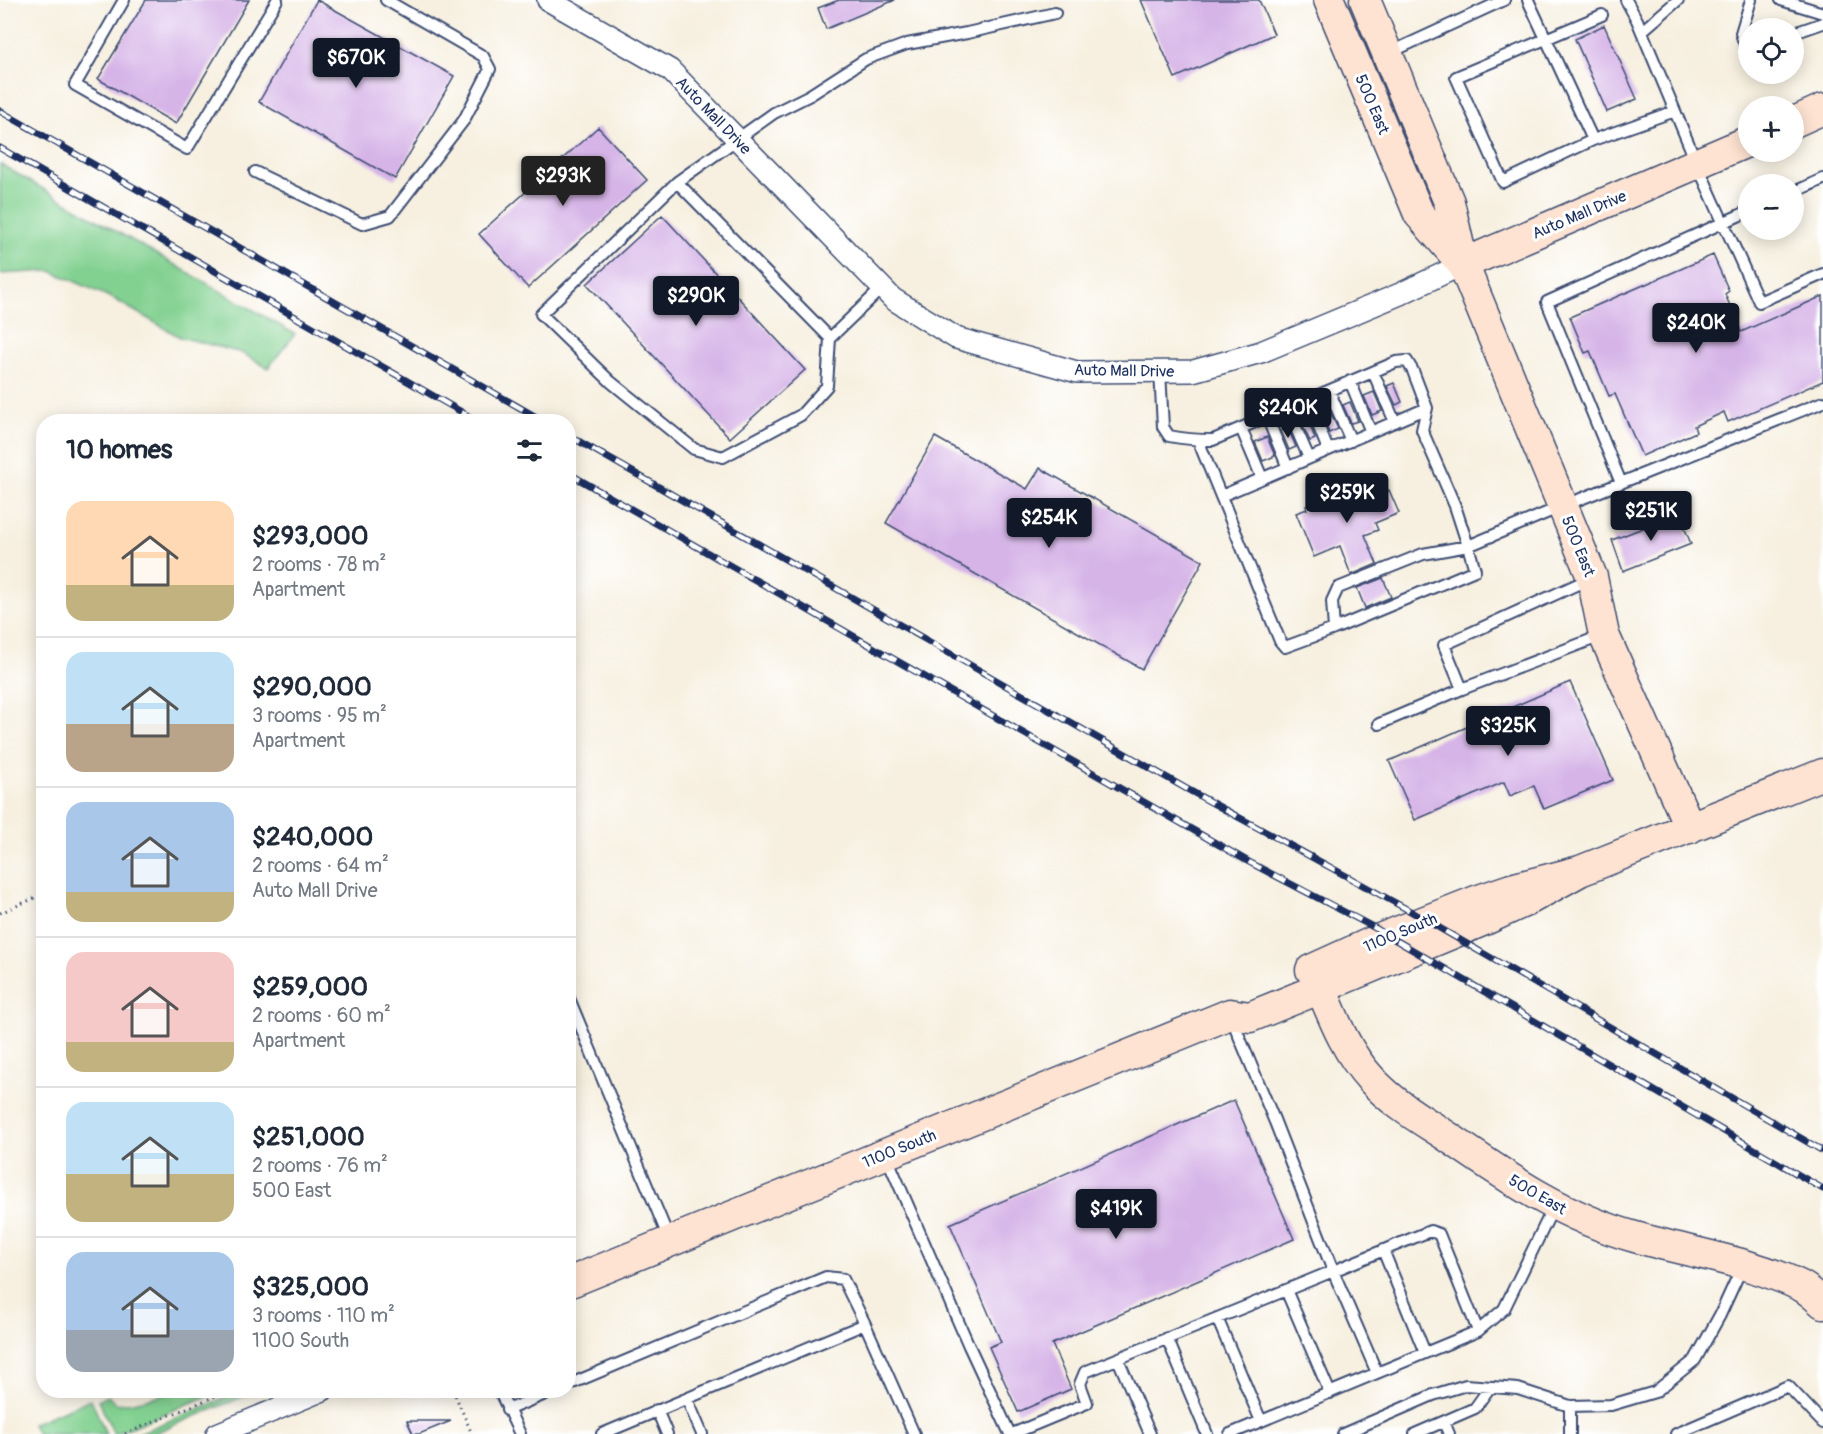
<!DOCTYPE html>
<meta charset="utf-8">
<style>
body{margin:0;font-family:Pangolin,sans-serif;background:#f6f6f7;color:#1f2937;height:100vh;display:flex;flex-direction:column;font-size:22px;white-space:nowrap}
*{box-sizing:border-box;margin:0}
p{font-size:20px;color:#747a83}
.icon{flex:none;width:33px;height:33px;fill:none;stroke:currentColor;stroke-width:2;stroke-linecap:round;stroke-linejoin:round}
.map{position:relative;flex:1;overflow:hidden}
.drawer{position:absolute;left:36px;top:414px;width:540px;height:984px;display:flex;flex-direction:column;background:#fff;border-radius:24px;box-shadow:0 3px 15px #0003}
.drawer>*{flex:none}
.tools{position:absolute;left:1738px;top:18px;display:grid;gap:12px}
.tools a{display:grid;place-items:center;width:66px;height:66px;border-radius:50%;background:#fff;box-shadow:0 3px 15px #0003;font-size:30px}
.price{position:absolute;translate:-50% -51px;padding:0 14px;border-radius:6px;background:#111827;color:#fff;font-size:20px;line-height:39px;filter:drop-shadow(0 2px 3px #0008)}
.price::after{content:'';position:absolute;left:50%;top:36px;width:18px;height:14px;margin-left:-9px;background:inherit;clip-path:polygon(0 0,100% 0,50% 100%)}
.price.current{background:#222;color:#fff}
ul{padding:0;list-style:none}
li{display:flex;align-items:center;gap:18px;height:150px;padding:0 30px}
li+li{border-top:2px solid #e0e1e3}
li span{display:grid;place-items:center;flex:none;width:168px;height:120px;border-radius:18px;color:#555}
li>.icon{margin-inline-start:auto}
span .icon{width:72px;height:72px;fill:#fffc;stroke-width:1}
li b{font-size:26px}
h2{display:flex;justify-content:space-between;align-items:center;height:72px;padding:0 30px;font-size:26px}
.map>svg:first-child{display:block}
.green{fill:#83d191;stroke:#4f8078;stroke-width:1.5}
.building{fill:#d6b4e7}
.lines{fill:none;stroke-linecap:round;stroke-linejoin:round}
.lane-casing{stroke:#3c4c72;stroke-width:14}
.street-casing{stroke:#3c4c72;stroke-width:24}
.secondary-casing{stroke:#3c4c72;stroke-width:33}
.path{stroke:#3c4c72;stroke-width:3;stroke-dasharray:1.5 4.5;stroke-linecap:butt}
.lane{stroke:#fff;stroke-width:10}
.street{stroke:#fff;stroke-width:21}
.secondary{stroke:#fee3d2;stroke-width:30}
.rail-casing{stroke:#1b2f5e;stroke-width:7}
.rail{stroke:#fff;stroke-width:4.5;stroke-dasharray:14;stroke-linecap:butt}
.labels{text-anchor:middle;stroke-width:6;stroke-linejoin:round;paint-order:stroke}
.street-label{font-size:16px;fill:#1b2f5e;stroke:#fff}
</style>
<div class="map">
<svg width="1823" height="1434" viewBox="0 0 1823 1434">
<rect width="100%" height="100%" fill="#fff"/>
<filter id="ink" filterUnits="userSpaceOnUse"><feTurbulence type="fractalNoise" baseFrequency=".0167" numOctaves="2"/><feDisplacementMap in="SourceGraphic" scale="12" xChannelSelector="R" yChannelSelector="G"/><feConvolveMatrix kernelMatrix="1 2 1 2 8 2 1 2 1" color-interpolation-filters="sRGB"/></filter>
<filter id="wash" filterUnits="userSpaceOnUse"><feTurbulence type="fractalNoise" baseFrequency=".008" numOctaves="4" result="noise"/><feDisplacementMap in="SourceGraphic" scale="24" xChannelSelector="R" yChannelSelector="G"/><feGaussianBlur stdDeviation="1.35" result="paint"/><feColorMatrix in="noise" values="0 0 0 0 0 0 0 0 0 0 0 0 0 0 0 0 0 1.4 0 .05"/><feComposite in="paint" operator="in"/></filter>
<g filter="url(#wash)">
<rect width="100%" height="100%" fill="#f7f0e0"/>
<path class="green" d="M 0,164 L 295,334 L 268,368 L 242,353 L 180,337 L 112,298 L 51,271 L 0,274 Z
M 174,1390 L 220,1391 L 114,1434 L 98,1400 L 108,1396 L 115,1403 C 123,1406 165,1395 174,1390 Z
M 242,1391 L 257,1391 L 152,1434 L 137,1434 Z
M 91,1399 L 106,1434 L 37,1434 L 32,1424 Z"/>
<g id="blocks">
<path class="building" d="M 146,0 L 249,0 L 176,124 L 98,79 Z
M 317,0 L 454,76 L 395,179 L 259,102 Z
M 839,0 L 895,0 L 826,29 L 818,8 Z
M 1141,0 L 1259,0 L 1274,34 L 1175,78 Z
M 1604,25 L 1637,99 L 1607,112 L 1575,39 Z
M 598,127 L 647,180 L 528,288 L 479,234 Z
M 662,215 L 805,370 L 730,438 L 587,284 Z
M 1713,255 L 1729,291 L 1725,294 L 1741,332 L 1823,296 L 1823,381 L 1728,422 L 1724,412 L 1694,426 L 1696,432 L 1642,456 L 1615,394 L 1609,396 L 1590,351 L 1585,353 L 1570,317 Z
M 1394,383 L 1402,402 L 1396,405 L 1387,386 Z
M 1374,392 L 1382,411 L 1372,415 L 1364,396 Z
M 1350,402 L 1358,421 L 1351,423 L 1343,405 Z
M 1329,410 L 1338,429 L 1329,433 L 1322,414 Z
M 1308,419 L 1315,439 L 1310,441 L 1301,422 Z
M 1288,428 L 1296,447 L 1289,450 L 1281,431 Z
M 935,437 L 1027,489 L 1040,468 L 1203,561 L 1142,669 L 886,523 Z
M 1267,437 L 1275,456 L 1263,461 L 1255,442 Z
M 1376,482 L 1380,494 L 1389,490 L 1399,513 L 1375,523 L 1378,530 L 1365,535 L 1377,564 L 1351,575 L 1340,546 L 1314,557 L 1296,513 L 1307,509 L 1306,506 L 1361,485 L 1362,488 Z
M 1679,514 L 1691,544 L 1623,571 L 1612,540 Z
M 1383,578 L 1391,597 L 1365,608 L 1357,588 Z
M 1570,682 L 1613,780 L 1544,809 L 1534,786 L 1510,796 L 1504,782 L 1415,820 L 1389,761 Z
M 1234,1100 L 1294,1239 L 1052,1344 L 1071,1389 L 1018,1412 L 989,1347 L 1001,1342 L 950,1224 Z
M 407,1421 L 451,1421 L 419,1434 L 413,1434 Z"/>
</g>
</g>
<g filter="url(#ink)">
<use href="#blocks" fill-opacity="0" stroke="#3c4c72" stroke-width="1.5"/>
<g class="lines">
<defs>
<path id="lane" d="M 124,0 L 75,85 L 187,149 L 277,0
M 1528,0 L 1593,140
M 1626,0 L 1637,20 L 1697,164 L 1759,302 L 1823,274
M 1781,0 L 1823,13
M 1602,15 L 1456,77 L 1503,182 L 1593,140 L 1675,111
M 1642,31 L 1678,0
M 1794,33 L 1823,23
M 1749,47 L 1746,49 L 1741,33 L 1751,0
M 1389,53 L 1504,0
M 255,172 L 362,224 L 390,216 L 464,120 L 490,69 L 483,56 L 386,0
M 677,182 L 830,338
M 1794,192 L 1823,179
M 882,288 L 830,338 L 827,386 L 801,415 L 723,457 L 694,449 L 611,382 L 541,314 L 677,182 L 774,113 L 810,95 L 866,59 L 907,44 L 967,33 L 1055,13
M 1160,371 L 1163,427 L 1169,436 C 1184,439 1197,440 1213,440 L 1396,362 L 1407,361 L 1413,371 L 1427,408 L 1422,430 L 1455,506 L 1468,546 L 1563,506 L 1823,402
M 1373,372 L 1395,422
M 1350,381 L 1371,432
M 1329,391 L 1351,441
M 1308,400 L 1328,450
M 1287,408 L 1309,458
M 1267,417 L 1288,468
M 1241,428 L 1262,478
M 1198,440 L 1280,641 L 1285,647 L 1334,629 L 1475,570 L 1468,546 L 1423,554 L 1338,588 L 1332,601 L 1334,629
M 1621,483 L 1547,302 L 1749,211
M 1221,496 L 1427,408
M 1462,689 L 1444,645 L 1589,579
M 1379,724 L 1462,689 L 1601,636
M 568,996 L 670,1241
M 886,1155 L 969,1346 L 1010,1434
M 1383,1250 L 1425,1353
M 1286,1290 L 1330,1393
M 1217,1318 L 1261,1421
M 1167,1338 L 1207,1434
M 1118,1359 L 1150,1434
M 1377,1373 L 1333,1271 L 1430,1231 L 1439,1234 L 1478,1331
M 568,1385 L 826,1277 L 843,1279 L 865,1324
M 499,1390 L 520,1434
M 687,1399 L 702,1434
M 507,1410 L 555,1390
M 657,1410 L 667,1434
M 1444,1422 L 1449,1434
M 602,1434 L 865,1324 L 914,1434
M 1012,1434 L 1087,1403 L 1080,1384 L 1085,1372 L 1333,1271 L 1275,1122 L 1231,1017
M 1230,1434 L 1478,1331 L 1504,1309 L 1554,1206
M 1343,1434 L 1433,1395 L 1466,1385 L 1518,1389 L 1570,1406 L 1611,1405 L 1655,1392 L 1695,1360 L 1720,1315 L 1742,1267
M 1415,1434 L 1475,1408 L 1490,1387
M 1570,1434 L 1570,1406
M 1676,1434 L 1788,1386 L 1823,1423"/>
<path id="street" d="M 548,0 L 670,70 L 893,299 L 956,338 L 1077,372 L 1193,371 L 1261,352 L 1400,294 L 1463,264
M 217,1434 L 323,1390"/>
<path id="secondary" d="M 1329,0 L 1419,214 L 1461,262
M 1365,0 L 1449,202 L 1463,264 L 1592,577 L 1604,635 L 1690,828
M 1794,122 L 1823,109
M 1463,264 L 1749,141
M 1311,970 L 1377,940 L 1476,901 L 1511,889 L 1580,871 L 1823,774
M 1321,988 C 1334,1020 1347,1053 1371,1079 C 1393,1104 1424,1121 1451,1139 C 1509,1179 1566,1218 1635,1237 C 1691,1253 1749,1261 1801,1286 C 1809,1290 1816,1297 1823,1303
M 568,1283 L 1230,1014 L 1250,1017 L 1321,988 L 1487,919 L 1528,900 L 1580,871"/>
</defs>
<use href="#lane" class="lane-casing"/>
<use href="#street" class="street-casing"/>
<use href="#secondary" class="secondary-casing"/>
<path class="path" d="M 0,913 L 44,894
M 453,1390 L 472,1434
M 125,1434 L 230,1390"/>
<use href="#lane" class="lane"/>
<use href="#street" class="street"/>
<use href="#secondary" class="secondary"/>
<defs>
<path id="rail" d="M 0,111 L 545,422
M 0,148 L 479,422
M 568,435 L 1185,788 L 1412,912 L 1823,1151
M 568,473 L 1249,862 L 1375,928 L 1823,1189"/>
</defs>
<use href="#rail" class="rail-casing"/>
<use href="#rail" class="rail"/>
</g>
</g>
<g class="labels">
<g class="street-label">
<text transform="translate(1373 104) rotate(67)" y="6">500 East</text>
<text transform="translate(714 115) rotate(46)" y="6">Auto Mall Drive</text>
<text transform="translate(1579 214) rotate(-23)" y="6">Auto Mall Drive</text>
<text transform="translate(1124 370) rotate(1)" y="6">Auto Mall Drive</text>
<text transform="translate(1579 546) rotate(68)" y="6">500 East</text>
<text transform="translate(1400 932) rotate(-23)" y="6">1100 South</text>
<text transform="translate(899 1148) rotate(-22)" y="6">1100 South</text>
<text transform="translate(1538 1194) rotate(30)" y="6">500 East</text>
</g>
</g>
</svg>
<div class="tools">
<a><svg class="icon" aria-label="locate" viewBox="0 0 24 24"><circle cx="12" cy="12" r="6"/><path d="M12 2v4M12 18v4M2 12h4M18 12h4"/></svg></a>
<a>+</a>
<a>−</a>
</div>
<b class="price" style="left:356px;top:89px">$670K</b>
<b class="price current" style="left:563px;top:207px">$293K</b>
<b class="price" style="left:696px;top:327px">$290K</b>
<b class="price" style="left:1696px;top:354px">$240K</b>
<b class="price" style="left:1288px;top:439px">$240K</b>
<b class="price" style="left:1347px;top:524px">$259K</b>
<b class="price" style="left:1651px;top:542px">$251K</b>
<b class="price" style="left:1049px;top:549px">$254K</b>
<b class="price" style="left:1508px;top:757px">$325K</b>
<b class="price" style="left:1116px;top:1240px">$419K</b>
<section class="drawer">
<h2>10 homes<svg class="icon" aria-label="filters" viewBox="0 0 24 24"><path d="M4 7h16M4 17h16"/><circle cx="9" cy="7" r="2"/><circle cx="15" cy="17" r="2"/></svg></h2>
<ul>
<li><span style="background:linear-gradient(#ffd9b3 70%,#c2b280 0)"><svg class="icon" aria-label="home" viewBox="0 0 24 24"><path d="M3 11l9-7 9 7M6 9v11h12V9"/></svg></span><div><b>$293,000</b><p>2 rooms · 78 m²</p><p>Apartment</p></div></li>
<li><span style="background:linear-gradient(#bfe0f5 60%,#b9a48a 0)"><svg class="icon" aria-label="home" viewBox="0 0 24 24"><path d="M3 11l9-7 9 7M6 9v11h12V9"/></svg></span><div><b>$290,000</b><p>3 rooms · 95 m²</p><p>Apartment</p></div></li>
<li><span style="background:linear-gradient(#a9c7e8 75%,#c2b280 0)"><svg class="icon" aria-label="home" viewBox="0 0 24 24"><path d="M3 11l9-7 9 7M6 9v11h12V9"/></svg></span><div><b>$240,000</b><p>2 rooms · 64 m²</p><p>Auto Mall Drive</p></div></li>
<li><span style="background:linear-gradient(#f6c9c9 75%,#c2b280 0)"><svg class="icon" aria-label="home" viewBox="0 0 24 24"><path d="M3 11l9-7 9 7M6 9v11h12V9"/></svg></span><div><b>$259,000</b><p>2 rooms · 60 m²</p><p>Apartment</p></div></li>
<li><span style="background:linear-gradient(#bfe0f5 60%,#c2b280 0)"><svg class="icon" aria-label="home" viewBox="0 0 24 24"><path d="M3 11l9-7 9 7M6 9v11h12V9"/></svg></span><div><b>$251,000</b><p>2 rooms · 76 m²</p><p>500 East</p></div></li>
<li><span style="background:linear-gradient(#a9c7e8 65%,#9aa5b1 0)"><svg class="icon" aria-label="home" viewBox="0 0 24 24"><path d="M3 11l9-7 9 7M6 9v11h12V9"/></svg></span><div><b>$325,000</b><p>3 rooms · 110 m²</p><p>1100 South</p></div></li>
</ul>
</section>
</div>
